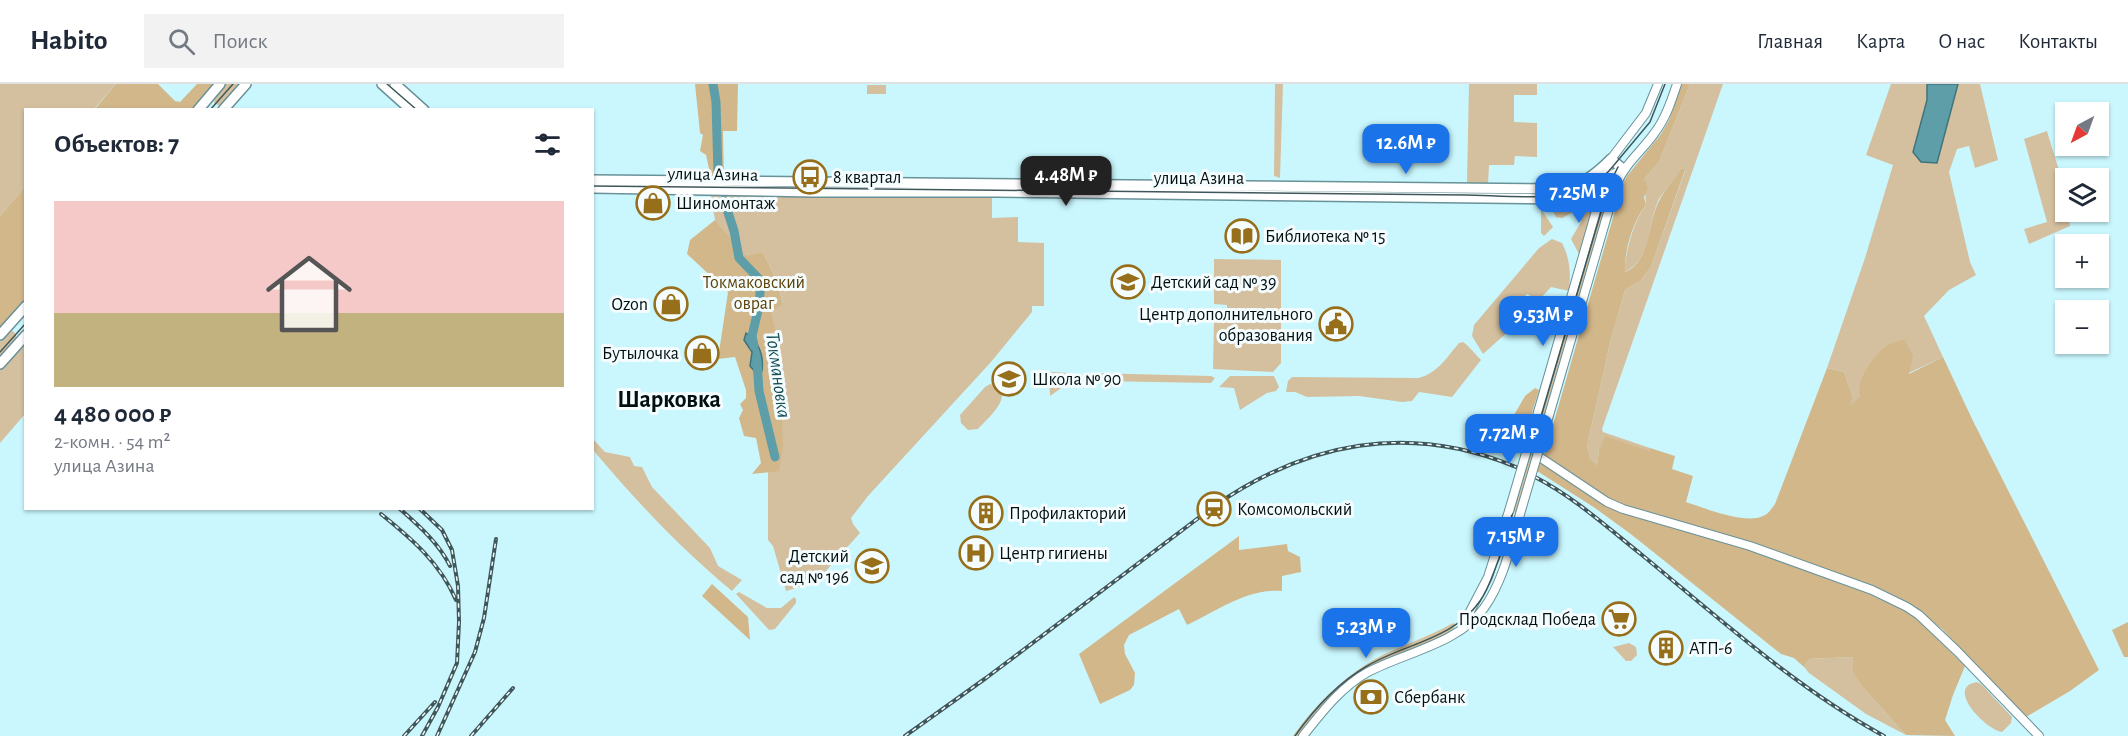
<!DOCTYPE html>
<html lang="ru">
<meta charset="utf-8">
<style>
body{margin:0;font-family:"Alegreya Sans",sans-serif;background:#f2f2f3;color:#1f2937;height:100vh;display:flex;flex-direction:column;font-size:22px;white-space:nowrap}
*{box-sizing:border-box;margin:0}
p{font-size:20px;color:#747a83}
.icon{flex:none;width:33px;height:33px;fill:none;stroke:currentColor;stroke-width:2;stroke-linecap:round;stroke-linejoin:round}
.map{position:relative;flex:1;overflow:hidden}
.side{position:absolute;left:24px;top:24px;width:570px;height:402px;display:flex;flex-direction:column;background:#fff;border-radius:0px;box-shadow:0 2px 4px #0004}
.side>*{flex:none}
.needle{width:39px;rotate:221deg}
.buttons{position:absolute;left:2055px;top:18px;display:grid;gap:12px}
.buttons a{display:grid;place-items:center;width:54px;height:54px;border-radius:0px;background:#fff;box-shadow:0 2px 4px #0004;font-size:30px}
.price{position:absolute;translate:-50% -51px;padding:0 14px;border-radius:12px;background:#1a73e8;color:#fff;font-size:20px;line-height:39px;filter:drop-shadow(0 2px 3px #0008)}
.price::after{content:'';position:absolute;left:50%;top:36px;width:18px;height:14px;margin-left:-9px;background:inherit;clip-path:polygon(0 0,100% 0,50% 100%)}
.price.active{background:#222;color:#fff}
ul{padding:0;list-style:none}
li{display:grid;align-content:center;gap:12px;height:318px;padding:0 30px}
li span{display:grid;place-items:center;height:186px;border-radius:0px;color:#555}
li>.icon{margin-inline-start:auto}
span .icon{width:108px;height:108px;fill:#fffc;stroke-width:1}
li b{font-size:26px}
h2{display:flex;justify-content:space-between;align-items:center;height:72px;padding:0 30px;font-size:26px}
header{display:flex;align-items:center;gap:36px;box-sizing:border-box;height:84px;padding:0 30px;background:#fff;border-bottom:2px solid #e0e1e3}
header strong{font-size:28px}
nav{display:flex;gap:33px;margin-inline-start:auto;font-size:21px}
.search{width:420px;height:54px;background:#f2f2f3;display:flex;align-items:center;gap:15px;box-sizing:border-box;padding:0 21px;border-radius:0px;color:#747a83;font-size:22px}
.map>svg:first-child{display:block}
.green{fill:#d4c09f}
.forest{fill:#d2b78a}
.water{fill:#5d9ea8;stroke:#41737b;stroke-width:1.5}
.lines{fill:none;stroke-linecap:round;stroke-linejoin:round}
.river{stroke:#5d9ea8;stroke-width:9}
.minor-tunnel{stroke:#acd4da;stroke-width:8;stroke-dasharray:8 4;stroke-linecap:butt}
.minor-casing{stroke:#689198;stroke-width:10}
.major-casing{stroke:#689198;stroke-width:12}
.minor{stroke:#fff;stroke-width:8}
.major{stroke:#fff;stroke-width:9}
.tram{stroke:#3f575a;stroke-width:1.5}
.rail-casing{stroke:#3f575a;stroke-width:4}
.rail{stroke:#f4fcfe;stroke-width:1.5;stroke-dasharray:4.5;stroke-linecap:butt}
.minor-bridge-casing{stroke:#689198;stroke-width:10;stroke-linecap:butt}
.minor-bridge{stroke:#fff;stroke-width:8}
.labels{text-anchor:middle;stroke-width:6;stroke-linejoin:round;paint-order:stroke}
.street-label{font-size:18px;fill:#010f11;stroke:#f4fcfe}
.poi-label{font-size:18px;fill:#010f11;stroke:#f4fcfe;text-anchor:start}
.park-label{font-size:18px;fill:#5d4207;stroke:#f4fcfe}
.water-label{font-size:20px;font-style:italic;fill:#154e57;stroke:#f4fcfe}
.district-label{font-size:24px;font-weight:bold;fill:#010f11;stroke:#f4fcfe}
</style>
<header>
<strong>Habito</strong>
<div class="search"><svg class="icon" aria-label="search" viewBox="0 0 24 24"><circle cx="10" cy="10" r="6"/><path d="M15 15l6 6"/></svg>Поиск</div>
<nav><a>Главная</a><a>Карта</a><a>О нас</a><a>Контакты</a></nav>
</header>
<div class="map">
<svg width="2128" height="652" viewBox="0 0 2128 652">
<rect width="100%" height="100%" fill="#caf7fe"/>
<path class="green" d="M 0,0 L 116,0 L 94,25 L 26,26 L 25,103 L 0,132 Z
M 226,0 L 242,0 L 220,22 L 214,19 L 215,13 Z
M 1275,0 L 1283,0 L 1280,94 L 1274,92 Z
M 1469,0 L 1537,0 L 1537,11 L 1514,11 L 1514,38 L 1537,39 L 1537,73 L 1515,72 L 1514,81 L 1489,81 L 1488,101 L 1469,100 L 1467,98 Z
M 1690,0 L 1723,0 L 1602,345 L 1603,348 L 1650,364 L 1649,368 L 1599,366 L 1597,381 L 1590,374 L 1587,362 L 1611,255 L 1625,206 L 1640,197 L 1651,183 L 1685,87 L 1681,84 C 1675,96 1666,104 1659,115 C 1647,138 1652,177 1624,188 C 1626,167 1633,138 1646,121 L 1644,95 L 1659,78 Z
M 1891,0 L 1980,0 L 1998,76 L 1975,84 L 1969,62 L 1957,65 L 1949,88 L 1970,178 L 1976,191 L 1949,206 L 1924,232 L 1943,273 L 1860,312 L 1849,324 L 1853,313 L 1844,288 L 1827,284 L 1865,174 L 1893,81 L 1866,71 Z
M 867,1 L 886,1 L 886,10 L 867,10 Z
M 2047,47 C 2054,73 2066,100 2066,128 L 2068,128 L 2070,142 L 2029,160 L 2024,145 L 2047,138 L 2024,55 Z
M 1611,98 L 1612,105 L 1517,429 L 1511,427 L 1606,104 Z
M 1600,105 L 1581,169 L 1579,170 L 1571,155 L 1581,138 L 1575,127 L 1562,134 L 1556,133 L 1548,118 Z
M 710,109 L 992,112 L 992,134 L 1018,133 L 1018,158 L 1044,159 L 1044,222 L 1032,222 L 1032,228 L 991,278 L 868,412 L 851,434 L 853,440 L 860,449 L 816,498 L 786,507 L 773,462 L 768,456 L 768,387 L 782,325 L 766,252 L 771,227 L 783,219 L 777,198 L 763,168 L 746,173 L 715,136 Z
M 1541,125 L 1553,143 L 1544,152 L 1541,149 Z
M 1552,155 L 1562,159 C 1570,174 1571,190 1569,207 L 1551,203 L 1539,216 L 1527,210 L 1502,234 L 1511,245 L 1483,270 L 1472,252 L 1474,241 L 1539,164 Z
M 1214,175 L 1281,176 L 1281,279 L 1273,288 L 1213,285 L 1214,237 L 1226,237 L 1227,221 L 1214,220 Z
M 13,247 L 16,250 L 16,255 L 0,273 L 0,258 L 9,248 Z
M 25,256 L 25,330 L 0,359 L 0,285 Z
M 1463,258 L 1467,261 L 1481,276 L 1452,313 L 1419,308 L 1412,317 L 1402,318 L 1359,312 L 1307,313 L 1295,308 L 1286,308 L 1288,297 L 1292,293 L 1418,294 C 1437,290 1447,273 1459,259 Z
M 1052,288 L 1068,289 L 1071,295 L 1067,300 L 1050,312 L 1049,291 Z
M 1091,289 L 1211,292 L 1215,294 L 1211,299 L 1095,297 L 1088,293 Z
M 1230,292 L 1274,292 L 1279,303 L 1276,307 L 1267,309 L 1240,326 L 1234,304 L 1219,303 Z
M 990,300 C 1018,309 989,333 978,345 L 968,346 L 961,339 L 960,331 L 985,303 Z
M 592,354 L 605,368 L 630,373 L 634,382 L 642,383 L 652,403 L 710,464 L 718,482 L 742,496 L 732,507 C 679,463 637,418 593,366 Z
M 739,508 L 767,524 L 781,524 L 794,513 L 796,515 L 796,519 L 775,545 L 769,546 L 736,510 Z
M 1453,539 L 1455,540 L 1454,544 L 1444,553 L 1366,587 L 1300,652 L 1293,652 C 1315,621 1344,592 1377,574 C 1402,561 1429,553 1453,539 Z
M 1629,559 L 1636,563 L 1637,571 L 1631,577 L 1626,577 L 1613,563 Z
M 1853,573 L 1865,606 L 1906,651 L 1866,630 L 1809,589 L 1804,583 L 1809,575 Z
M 1977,598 L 1981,600 L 2012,633 L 2011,639 L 2002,648 C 1986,646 1944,603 1977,598 Z"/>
<path class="forest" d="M 116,0 L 158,0 L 175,17 L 180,18 L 197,0 L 215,0 L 193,25 L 94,26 Z
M 695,0 L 738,0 L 737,47 L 723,47 L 724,95 L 711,94 L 706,71 L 700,67 L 703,51 L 700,49 Z
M 1682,0 L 1690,0 L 1659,78 L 1644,95 L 1648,103 L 1644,113 L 1646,121 C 1633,137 1624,167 1625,188 C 1651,178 1647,137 1660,115 C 1666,104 1675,95 1681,84 L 1685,86 L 1651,183 L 1640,197 L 1625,206 L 1611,255 L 1587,362 L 1590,374 L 1597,381 L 1599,366 L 1605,352 L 1649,367 L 1650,364 L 1675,372 L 1672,385 L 1693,392 L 1686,418 C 1705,424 1747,442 1765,431 C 1769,429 1772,424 1775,420 L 1827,284 L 1844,288 L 1853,313 L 1850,322 L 1860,312 C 1856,297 1871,276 1882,265 C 1887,260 1897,258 1904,255 L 1913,272 L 1909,290 L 1943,273 L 1973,337 L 2099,586 L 2070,607 L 2026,633 L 1942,545 L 1909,520 L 1750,459 L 1624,421 L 1609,415 L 1544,372 L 1623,99 L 1627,92 L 1661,50 L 1669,36 Z
M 25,103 L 25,215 L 0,244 L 0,132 Z
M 715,136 L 746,172 L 763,168 L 777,198 L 783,220 L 771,227 L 775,246 L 766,252 L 782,325 L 783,362 L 779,387 L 752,390 L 761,379 L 756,354 L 744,352 L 739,334 L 743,326 L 740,320 L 746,314 L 746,306 L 735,273 L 718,275 L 728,208 L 687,170 L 690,156 Z
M 1535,304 L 1539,306 L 1523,357 L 1519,349 L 1514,331 L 1525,312 Z
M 1540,377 L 1645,435 L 1748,466 L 1869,510 L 1906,527 L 1916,534 L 1965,582 L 1953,611 L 1945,636 L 1955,652 L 1906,651 L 1865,606 L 1853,588 L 1853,573 L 1809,575 L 1804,583 L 1794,574 L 1781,570 L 1632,451 L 1595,424 L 1537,387 Z
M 1239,452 L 1239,466 L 1287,460 L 1288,467 L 1300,473 L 1301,488 L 1282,492 L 1282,507 C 1248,504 1217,527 1187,541 L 1179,525 L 1129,551 L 1124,561 L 1125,570 L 1135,589 L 1134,601 L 1130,606 L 1100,620 L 1079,570 Z
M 712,500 L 748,533 L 750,556 L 702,512 Z
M 2128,538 L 2128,573 L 2124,573 L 2112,546 Z"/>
<path class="water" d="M 1927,0 L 1958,0 L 1937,79 L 1921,78 L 1913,68 L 1927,16 Z
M 746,249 C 759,258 764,271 762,287 L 757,290 L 750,282 L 752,268 L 744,256 Z"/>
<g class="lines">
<path class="river" d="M 713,0 L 716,18 L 718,90
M 724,116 L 734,147 L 739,174 L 761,197 L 759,222 L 752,252 L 754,262
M 757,278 L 759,307 L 775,373"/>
<path class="minor-tunnel" d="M 1523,360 L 1531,369 L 1541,374"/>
<defs>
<path id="minor" d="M 1534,342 L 1611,75 L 1646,29 L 1658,0
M 1545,345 L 1616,101 C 1627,76 1644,66 1658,44 C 1667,31 1672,15 1677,0
M 1541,374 L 1607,418 L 1623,425 L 1750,462 L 1872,506 L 1907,523 L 1919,531 L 1957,567 L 2039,652
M 1465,542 L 1466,535 L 1488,493 L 1509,427
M 1303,652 C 1322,628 1341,603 1368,588 C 1404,569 1460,559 1484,524 C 1503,498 1511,461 1520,430"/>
<path id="major" d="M 382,0 L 411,26
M 395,0 L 424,26
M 198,26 L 220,0
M 223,26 L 246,0
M 592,96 L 1558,105 C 1581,102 1595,91 1611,75 L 1623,85 C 1599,99 1587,113 1558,115 L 997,108 L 813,108 L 592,104
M 0,251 L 26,222
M 0,280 L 26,251"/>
</defs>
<use href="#minor" class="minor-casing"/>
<use href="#major" class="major-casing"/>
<use href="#minor" class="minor"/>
<use href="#major" class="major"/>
<path class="tram" d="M 387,0 L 417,26
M 210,26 L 233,0
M 592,102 L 1465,111 C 1502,111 1568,120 1597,98 L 1609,87 L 1650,38 L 1665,0
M 0,268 L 26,239
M 1295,652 C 1314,625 1338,599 1367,582 C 1404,560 1454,555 1480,517 C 1489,505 1493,489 1499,475 L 1609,101 L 1618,83"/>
<defs>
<path id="rail" d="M 1535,393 C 1574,413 1608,444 1642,471 C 1720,535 1796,604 1884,652
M 399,424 C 418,441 439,459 450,482
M 419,424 L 442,446 L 452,466 L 458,502 L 459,538 L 457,579 L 438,623 L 422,652
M 381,430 C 412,455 440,479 456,516
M 404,652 L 435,618
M 437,652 L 475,568 L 484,534 L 496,455
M 471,652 L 513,604
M 905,652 L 986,594 L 1213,423 C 1306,358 1409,338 1516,383"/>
</defs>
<use href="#rail" class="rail-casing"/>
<use href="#rail" class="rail"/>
<defs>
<path id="minor-bridge" d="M 1509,427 L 1534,342
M 1520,430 L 1545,345"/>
</defs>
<use href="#minor-bridge" class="minor-bridge-casing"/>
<use href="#minor-bridge" class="minor-bridge"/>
</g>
<defs>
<symbol id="bus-ring" viewBox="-11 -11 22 22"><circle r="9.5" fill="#f4fcfe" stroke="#976f1b" stroke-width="1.5"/><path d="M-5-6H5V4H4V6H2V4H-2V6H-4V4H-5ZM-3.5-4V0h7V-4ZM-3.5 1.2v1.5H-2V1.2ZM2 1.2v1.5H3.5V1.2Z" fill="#976f1b"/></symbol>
<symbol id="shop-ring" viewBox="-11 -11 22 22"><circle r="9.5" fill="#f4fcfe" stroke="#976f1b" stroke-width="1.5"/><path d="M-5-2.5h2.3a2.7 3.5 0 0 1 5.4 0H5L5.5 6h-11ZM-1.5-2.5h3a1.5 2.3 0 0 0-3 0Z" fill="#976f1b"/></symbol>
<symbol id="library-ring" viewBox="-11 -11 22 22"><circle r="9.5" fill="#f4fcfe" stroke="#976f1b" stroke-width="1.5"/><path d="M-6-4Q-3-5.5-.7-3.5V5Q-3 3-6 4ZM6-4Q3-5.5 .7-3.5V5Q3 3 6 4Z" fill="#976f1b"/></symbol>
<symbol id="school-ring" viewBox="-11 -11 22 22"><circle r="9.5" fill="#f4fcfe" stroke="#976f1b" stroke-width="1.5"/><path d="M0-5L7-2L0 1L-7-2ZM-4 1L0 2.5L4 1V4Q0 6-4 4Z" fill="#976f1b"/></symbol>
<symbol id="civic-ring" viewBox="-11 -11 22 22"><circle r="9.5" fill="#f4fcfe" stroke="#976f1b" stroke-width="1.5"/><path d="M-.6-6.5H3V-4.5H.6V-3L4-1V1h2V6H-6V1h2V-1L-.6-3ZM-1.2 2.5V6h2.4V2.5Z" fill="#976f1b"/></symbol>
<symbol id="station-ring" viewBox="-11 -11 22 22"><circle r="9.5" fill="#f4fcfe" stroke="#976f1b" stroke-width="1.5"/><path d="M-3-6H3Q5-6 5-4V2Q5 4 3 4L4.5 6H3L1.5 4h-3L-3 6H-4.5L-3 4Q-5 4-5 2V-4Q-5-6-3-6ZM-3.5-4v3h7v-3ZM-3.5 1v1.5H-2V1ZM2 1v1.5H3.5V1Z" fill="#976f1b"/></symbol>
<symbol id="building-ring" viewBox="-11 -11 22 22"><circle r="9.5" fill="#f4fcfe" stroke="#976f1b" stroke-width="1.5"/><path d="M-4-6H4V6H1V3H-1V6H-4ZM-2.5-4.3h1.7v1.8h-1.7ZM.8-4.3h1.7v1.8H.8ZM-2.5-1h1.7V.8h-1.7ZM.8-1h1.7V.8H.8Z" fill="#976f1b"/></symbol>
<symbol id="hospital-ring" viewBox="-11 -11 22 22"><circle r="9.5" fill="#f4fcfe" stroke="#976f1b" stroke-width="1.5"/><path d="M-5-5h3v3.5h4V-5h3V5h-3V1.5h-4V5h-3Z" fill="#976f1b"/></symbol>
<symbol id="supermarket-ring" viewBox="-11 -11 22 22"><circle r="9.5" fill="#f4fcfe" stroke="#976f1b" stroke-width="1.5"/><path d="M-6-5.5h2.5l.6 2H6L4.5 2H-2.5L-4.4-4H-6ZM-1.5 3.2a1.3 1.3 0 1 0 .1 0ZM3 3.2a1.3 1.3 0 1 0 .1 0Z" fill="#976f1b"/></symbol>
<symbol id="bank-ring" viewBox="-11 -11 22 22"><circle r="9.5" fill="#f4fcfe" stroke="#976f1b" stroke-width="1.5"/><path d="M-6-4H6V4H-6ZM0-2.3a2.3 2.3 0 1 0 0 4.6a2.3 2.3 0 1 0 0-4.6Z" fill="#976f1b"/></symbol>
</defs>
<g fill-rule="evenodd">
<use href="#bus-ring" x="791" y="74" width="38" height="38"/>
<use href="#shop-ring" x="634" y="100" width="38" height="38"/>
<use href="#library-ring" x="1223" y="133" width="38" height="38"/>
<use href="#school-ring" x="1109" y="179" width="38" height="38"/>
<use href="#shop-ring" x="652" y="201" width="38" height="38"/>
<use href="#civic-ring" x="1317" y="221" width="38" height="38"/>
<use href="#shop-ring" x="683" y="250" width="38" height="38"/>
<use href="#school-ring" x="990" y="276" width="38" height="38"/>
<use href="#station-ring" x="1195" y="406" width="38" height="38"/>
<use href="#building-ring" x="967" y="410" width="38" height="38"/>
<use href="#hospital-ring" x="957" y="450" width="38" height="38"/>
<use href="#school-ring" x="853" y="463" width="38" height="38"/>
<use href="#supermarket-ring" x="1600" y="516" width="38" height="38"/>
<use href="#building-ring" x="1647" y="545" width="38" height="38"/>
<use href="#bank-ring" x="1352" y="594" width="38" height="38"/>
</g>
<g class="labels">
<g class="street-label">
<text transform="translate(713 90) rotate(1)" y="6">улица Азина</text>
<text x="1199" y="100">улица Азина</text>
</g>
<g class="poi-label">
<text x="833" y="99">8 квартал</text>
<text x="676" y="125">Шиномонтаж</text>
<text x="1265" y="158">Библиотека № 15</text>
<text x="1151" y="204">Детский сад № 39</text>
<text x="648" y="226" text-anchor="end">Ozon</text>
<text x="1313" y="236" text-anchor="end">Центр дополнительного<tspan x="1313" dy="21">образования</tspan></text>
<text x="679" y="275" text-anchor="end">Бутылочка</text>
<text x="1032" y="301">Школа № 90</text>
<text x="1237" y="431">Комсомольский</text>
<text x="1009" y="435">Профилакторий</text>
<text x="999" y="475">Центр гигиены</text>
<text x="849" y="478" text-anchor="end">Детский<tspan x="849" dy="21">сад № 196</tspan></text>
<text x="1596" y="541" text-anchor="end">Продсклад Победа</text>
<text x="1689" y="570">АТП-6</text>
<text x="1394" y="619">Сбербанк</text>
</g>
<g class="park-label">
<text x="754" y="204">Токмаковский<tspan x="754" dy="21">овраг</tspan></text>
</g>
<g class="water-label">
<text transform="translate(779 291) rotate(82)" y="7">Токмановка</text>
</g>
<g class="district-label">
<text x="669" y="323">Шарковка</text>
</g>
</g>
</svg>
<div class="buttons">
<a><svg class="needle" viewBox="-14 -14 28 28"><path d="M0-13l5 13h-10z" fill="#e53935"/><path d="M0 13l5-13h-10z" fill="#747a83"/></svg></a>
<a><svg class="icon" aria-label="layers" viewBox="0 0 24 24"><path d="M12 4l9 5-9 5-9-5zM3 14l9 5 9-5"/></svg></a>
<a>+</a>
<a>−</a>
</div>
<b class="price" style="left:1406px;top:91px">12.6M ₽</b>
<b class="price active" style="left:1066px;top:123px">4.48M ₽</b>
<b class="price" style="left:1579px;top:140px">7.25M ₽</b>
<b class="price" style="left:1543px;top:263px">9.53M ₽</b>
<b class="price" style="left:1509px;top:381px">7.72M ₽</b>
<b class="price" style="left:1516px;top:484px">7.15M ₽</b>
<b class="price" style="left:1366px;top:575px">5.23M ₽</b>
<section class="side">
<h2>Объектов: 7<svg class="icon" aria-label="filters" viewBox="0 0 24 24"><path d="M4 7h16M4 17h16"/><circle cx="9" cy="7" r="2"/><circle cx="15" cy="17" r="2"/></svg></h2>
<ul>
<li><span style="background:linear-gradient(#f6c9c9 60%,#c2b280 0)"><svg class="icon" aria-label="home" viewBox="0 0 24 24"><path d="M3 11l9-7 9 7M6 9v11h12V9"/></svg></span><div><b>4 480 000 ₽</b><p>2-комн. · 54 m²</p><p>улица Азина</p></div></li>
</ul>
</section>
</div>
